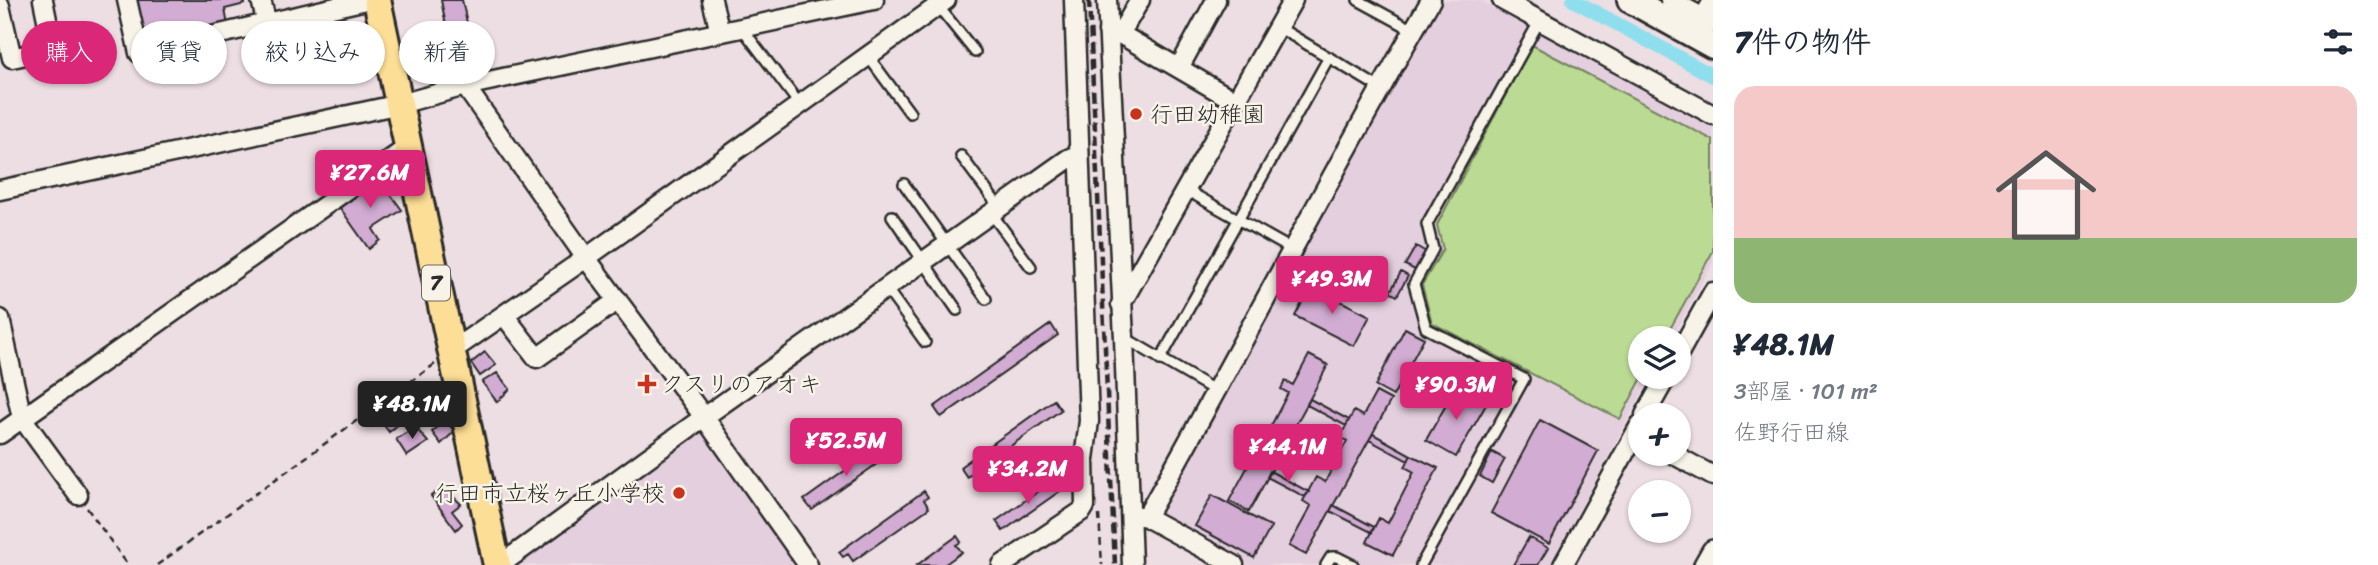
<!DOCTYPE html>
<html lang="ja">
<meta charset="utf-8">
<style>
body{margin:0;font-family:Sriracha,"Klee One",sans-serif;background:#f6f6f7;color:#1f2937;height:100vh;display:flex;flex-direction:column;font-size:26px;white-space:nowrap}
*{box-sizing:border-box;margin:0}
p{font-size:23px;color:#747a83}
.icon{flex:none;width:38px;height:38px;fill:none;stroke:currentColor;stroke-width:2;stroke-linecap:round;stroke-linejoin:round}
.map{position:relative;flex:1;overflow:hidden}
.side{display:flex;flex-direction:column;background:#fff;width:665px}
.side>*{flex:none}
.top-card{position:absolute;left:21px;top:21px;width:665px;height:63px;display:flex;gap:14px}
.fabs{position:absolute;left:1628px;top:326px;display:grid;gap:14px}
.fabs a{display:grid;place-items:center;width:63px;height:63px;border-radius:50%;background:#fff;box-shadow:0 2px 5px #0004;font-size:35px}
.price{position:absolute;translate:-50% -60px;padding:0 16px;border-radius:7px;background:#db2777;color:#fff;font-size:23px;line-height:46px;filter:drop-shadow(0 2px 4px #0008)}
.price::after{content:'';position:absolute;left:50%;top:42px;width:21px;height:16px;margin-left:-10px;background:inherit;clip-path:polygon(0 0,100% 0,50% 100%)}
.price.selected{background:#222;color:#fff}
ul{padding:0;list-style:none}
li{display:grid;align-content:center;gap:14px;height:371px;padding:0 21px}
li+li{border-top:2px solid #e0e1e3}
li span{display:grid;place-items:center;height:217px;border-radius:21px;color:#555}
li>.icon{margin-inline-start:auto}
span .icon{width:126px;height:126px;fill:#fffc;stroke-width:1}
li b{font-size:30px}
h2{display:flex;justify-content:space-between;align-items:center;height:84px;padding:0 21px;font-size:30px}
.tag{padding:0 24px;border-radius:32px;background:#fff;box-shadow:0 2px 5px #0004;font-size:24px;line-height:63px}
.tag.selected{background:#db2777;color:#fff}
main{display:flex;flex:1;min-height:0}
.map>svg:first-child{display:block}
.built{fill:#e4cfde}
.green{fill:#bbda93;stroke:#73825f;stroke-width:2}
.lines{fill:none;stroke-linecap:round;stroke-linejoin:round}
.canal{stroke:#8fdeee;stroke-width:14}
.building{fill:#d2acd3;stroke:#2b2b2b;stroke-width:2}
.service-casing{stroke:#2b2b2b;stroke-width:14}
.minor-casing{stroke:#2b2b2b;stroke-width:23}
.tertiary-casing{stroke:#2b2b2b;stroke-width:26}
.secondary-casing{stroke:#2b2b2b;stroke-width:30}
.primary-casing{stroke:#2b2b2b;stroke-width:32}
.path{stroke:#2b2b2b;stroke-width:2.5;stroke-dasharray:7 5;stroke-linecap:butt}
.service{stroke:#f7f3e8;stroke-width:9}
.minor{stroke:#f7f3e8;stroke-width:18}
.tertiary{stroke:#f7f3e8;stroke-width:21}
.secondary{stroke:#f7f3e8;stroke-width:24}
.primary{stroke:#fdde96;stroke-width:26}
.rail{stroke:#2b2b2b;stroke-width:4.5;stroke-dasharray:10 5;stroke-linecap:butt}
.poi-dot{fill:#c8321e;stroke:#f7f3e8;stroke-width:2.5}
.labels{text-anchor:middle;stroke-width:5;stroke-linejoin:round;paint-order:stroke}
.shield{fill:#f7f3e8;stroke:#686764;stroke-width:2}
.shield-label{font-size:21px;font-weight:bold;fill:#2b2b2b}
.poi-label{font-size:23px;fill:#2b2b2b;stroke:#f7f3e8;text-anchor:start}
</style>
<main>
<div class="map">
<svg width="1713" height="565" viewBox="0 0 1713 565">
<rect width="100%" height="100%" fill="#ecdee2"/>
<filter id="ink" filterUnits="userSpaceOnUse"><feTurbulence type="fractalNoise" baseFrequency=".0143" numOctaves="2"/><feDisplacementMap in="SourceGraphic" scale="14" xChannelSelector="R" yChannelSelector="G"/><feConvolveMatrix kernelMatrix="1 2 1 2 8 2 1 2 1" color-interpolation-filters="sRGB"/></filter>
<g filter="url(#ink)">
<path class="built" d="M 1440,0 L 1480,0 L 1713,128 L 1713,262 L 1672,338 L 1640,338 L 1640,376 L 1651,376 L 1550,565 L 1249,565 L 1160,516 L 1157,512 Z
M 702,426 L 798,565 L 516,565 L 515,561 Z"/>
<path class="green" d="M 1532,45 L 1713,140 L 1713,251 L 1665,338 L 1640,338 L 1640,376 L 1643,376 L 1620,419 L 1432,323 L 1422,285 L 1443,249 L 1437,225 Z"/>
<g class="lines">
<path class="canal" d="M 1573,0 L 1713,76"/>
</g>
<path class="building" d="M 134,0 L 244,0 L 245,4 L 225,9 L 228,26 L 143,44 Z
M 441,0 L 462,0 L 469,32 L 448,36 Z
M 378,177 L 402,210 L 373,229 L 380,240 L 369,249 L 338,205 Z
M 1416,246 L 1426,252 L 1415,270 L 1405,265 Z
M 1401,272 L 1408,276 L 1397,296 L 1390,292 Z
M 1311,286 L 1370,316 L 1354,346 L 1295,316 Z
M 1051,324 L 1058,335 L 941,417 L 934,407 Z
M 1405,328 L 1424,338 L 1393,396 L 1375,386 Z
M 485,352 L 496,365 L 480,376 L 471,363 Z
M 1309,355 L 1328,365 L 1249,512 L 1229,501 L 1247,468 L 1240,464 L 1250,444 L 1259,449 L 1288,393 L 1281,389 L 1285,381 L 1293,385 Z
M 497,373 L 510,389 L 497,402 L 482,382 Z
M 1457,386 L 1487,403 L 1456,457 L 1426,440 Z
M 1376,392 L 1391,400 L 1306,555 L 1289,546 L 1311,506 L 1303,501 L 1316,477 L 1325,482 L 1347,441 L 1340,437 L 1354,411 L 1363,416 Z
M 1310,399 L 1349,420 L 1346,426 L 1307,405 Z
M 1054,400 L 1061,410 L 967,477 L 960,467 Z
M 387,405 L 400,423 L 389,432 L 375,413 Z
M 1540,420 L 1598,451 L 1549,544 L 1491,513 Z
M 445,421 L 455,431 L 441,444 L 432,432 Z
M 415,427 L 428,442 L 407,456 L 396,439 Z
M 1373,434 L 1411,455 L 1408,461 L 1369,440 Z
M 881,445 L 888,456 L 812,510 L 804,500 Z
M 1492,452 L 1505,459 L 1492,483 L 1480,476 Z
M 1411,455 L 1438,468 L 1393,555 L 1367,542 L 1379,518 L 1388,523 L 1414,472 L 1405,467 Z
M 1270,471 L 1309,492 L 1305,497 L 1267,477 Z
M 1053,481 L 1060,491 L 1003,531 L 996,521 Z
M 443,487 L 461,504 L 452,511 L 462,524 L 456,530 L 431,496 Z
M 924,491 L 928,497 L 924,500 L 929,508 L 853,561 L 848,554 L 843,557 L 839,552 Z
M 1212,495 L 1271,527 L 1254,558 L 1195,526 Z
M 1333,505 L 1374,527 L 1371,532 L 1330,511 Z
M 957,536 L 961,542 L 956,545 L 962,552 L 944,565 L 917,565 Z
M 1529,537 L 1548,548 L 1538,565 L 1513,565 Z"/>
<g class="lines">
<defs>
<path id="service" d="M 1358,0 L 1413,30
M 938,6 L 975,52
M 1278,27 L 1380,88
M 742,28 L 800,105
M 868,56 L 910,113
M 961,156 L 999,207
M 904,184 L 986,299
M 1186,190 L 1293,250
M 991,213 L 1031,267
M 892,216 L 957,310
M 886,288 L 925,342
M 1125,338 L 1216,391
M 1160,360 L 1329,57
M 1326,565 L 1331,557 L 1337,557 L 1353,565
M 1421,565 L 1524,379 L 1426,328 L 1414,284 L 1433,249 L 1427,224 L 1540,20"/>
<path id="minor" d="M 127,0 L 139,53 L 366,0
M 261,0 L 267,24
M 712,0 L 720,32
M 1107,0 L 1124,338 L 1132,565
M 1502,0 L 1713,115
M 1670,0 L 1713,23
M 0,6 L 12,58 L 53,49 L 43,0
M 1703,18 L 1713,1
M 1108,31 L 1120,34 L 1235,101
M 1120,34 L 1140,0
M 1179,68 L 1216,0
M 465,86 L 586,258 L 946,0
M 0,190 L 400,104 L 465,86 L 874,0
M 1121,304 L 1293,0
M 504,315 L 537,358 L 618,300
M 0,319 L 22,418 L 78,495
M 450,352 L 586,258 L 704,417 L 808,565
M 1678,355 L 1713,292
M 1645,415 L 1667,376
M 0,434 L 408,147
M 1671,453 L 1713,476
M 1135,515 L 1146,517 L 1234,565
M 1146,517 C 1243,346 1332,170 1431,0
M 500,565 L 704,417 L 1068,159 L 1079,154
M 1002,565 L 1082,511 L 1085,506 L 1084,459 L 1089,421 L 1074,0
M 1563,565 L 1640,425"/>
<path id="tertiary" d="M 1705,565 L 1713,551"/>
<path id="secondary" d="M 1630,0 L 1713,46"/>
<path id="primary" d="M 377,0 L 497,565"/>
</defs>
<use href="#service" class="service-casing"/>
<use href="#minor" class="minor-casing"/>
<use href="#tertiary" class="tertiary-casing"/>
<use href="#secondary" class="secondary-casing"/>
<use href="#primary" class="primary-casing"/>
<path class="path" d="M 87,508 L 128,565
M 1099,515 L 1102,565
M 157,565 L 435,364"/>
<use href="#service" class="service"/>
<use href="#minor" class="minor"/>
<use href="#tertiary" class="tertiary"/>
<use href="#secondary" class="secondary"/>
<use href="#primary" class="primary"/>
<path class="rail" d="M 1089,0 L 1115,565"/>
</g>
</g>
<g class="poi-dot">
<circle cx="1136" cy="114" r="7"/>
<path d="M643.5 373.5h7v7h7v7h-7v7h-7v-7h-7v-7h7z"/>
<circle cx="679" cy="493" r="7"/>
</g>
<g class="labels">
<rect class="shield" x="422" y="265.5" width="28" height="35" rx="5"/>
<g class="shield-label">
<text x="436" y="290">7</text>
</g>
<g class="poi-label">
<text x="1150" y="122">行田幼稚園</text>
<text x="661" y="392">クスリのアオキ</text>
<text x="665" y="501" text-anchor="end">行田市立桜ヶ丘小学校</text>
</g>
</g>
</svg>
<div class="fabs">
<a><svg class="icon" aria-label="layers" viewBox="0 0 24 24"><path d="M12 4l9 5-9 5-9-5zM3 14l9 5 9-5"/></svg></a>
<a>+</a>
<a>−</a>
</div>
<b class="price" style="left:370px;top:210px">¥27.6M</b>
<b class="price" style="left:1332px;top:316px">¥49.3M</b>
<b class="price" style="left:1456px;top:422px">¥90.3M</b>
<b class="price selected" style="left:412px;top:441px">¥48.1M</b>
<b class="price" style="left:846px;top:478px">¥52.5M</b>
<b class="price" style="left:1288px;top:484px">¥44.1M</b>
<b class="price" style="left:1028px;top:506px">¥34.2M</b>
<div class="top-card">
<a class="tag selected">購入</a>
<a class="tag">賃貸</a>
<a class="tag">絞り込み</a>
<a class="tag">新着</a>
</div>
</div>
<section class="side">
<h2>7件の物件<svg class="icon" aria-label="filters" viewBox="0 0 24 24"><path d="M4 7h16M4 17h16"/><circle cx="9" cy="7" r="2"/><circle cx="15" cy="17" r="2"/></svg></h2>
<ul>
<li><span style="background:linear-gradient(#f6c9c9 70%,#8fb573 0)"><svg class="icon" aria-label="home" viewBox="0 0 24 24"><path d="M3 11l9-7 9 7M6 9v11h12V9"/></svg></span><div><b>¥48.1M</b><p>3部屋 · 101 m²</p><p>佐野行田線</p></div></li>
</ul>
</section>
</main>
